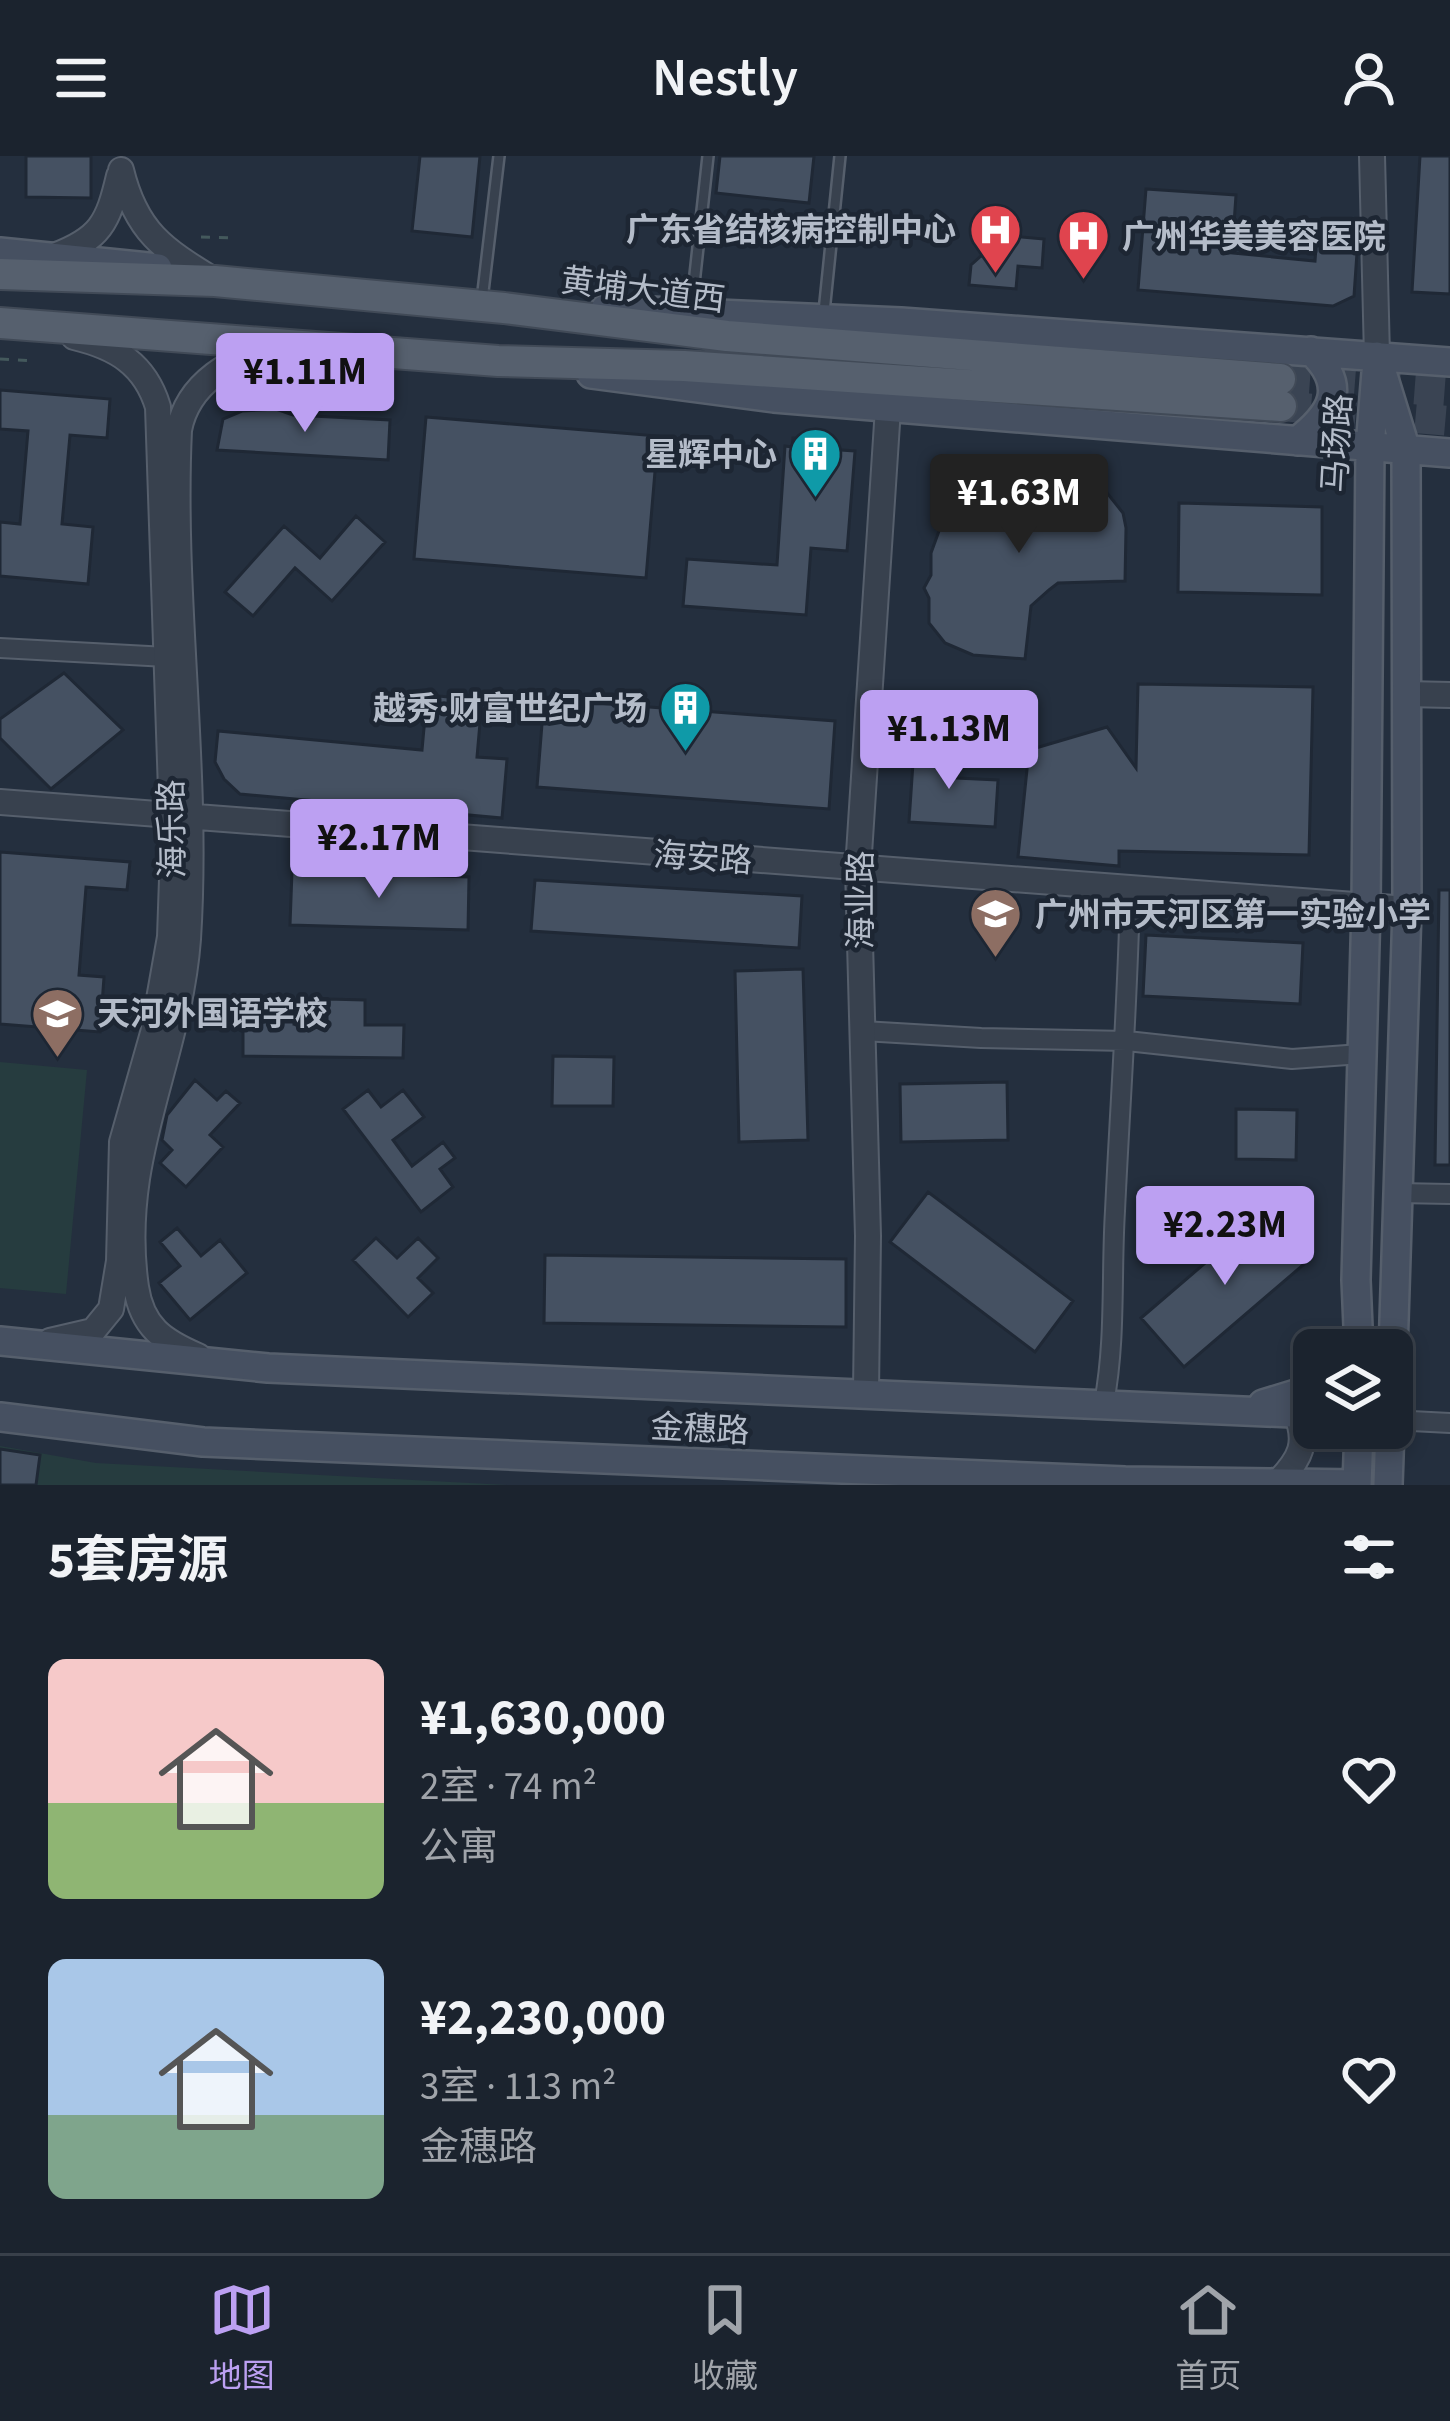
<!DOCTYPE html>
<html lang="zh">
<meta charset="utf-8">
<style>
body{margin:0;font-family:"Source Sans 3","Noto Sans SC",sans-serif;background:#242b36;color:#f1f3f6;height:100vh;display:flex;flex-direction:column;font-size:45px;white-space:nowrap}
*{box-sizing:border-box;margin:0}
p{font-size:39px;color:#a0a4aa}
.icon{flex:none;width:66px;height:66px;fill:none;stroke:currentColor;stroke-width:2;stroke-linecap:round;stroke-linejoin:round}
.map{position:relative;height:1329px;overflow:hidden}
.side{display:flex;flex-direction:column;background:#1b232e;flex:1}
.side>*{flex:none}
.buttons{position:absolute;left:1293px;top:1173px;display:grid;gap:24px}
.buttons a{display:grid;place-items:center;width:120px;height:120px;border-radius:18px;background:#1b232e;box-shadow:0 6px 18px #0003,0 0 0 3px #39404a;font-size:60px}
.price{position:absolute;translate:-50% -102px;padding:0 27px;border-radius:12px;background:#bca0f2;color:#111;font-size:39px;line-height:78px;filter:drop-shadow(0 3px 6px #0008)}
.price::after{content:'';position:absolute;left:50%;top:72px;width:36px;height:27px;margin-left:-18px;background:inherit;clip-path:polygon(0 0,100% 0,50% 100%)}
.price.current{background:#222;color:#fff}
ul{padding:0;list-style:none}
li{display:flex;align-items:center;gap:36px;height:300px;padding:0 48px}
li span{display:grid;place-items:center;flex:none;width:336px;height:240px;border-radius:18px;color:#555}
li>.icon{margin-inline-start:auto}
span .icon{width:144px;height:144px;fill:#fffc;stroke-width:1}
li b{font-size:51px}
h2{display:flex;justify-content:space-between;align-items:center;height:144px;padding:0 48px;font-size:51px}
header{display:flex;justify-content:space-between;align-items:center;height:156px;padding:0 48px;background:#1b232e;font-size:54px;font-weight:600}
.tabs{display:flex;justify-content:space-around;align-items:center;height:168px;border-top:3px solid #39404a;background:#1b232e;font-size:33px;color:#a0a4aa}
.tabs a{display:grid;justify-items:center;gap:6px}
.tabs .current{color:#bca0f2}
.map>svg:first-child{display:block}
.green{fill:#263c3f}
.building{fill:#455162;stroke:#1f2835;stroke-width:3}
.lines{fill:none;stroke-linecap:round;stroke-linejoin:round}
.primary-tunnel{stroke:#3a4453;stroke-width:30;stroke-dasharray:30 15;stroke-linecap:butt}
.service-casing{stroke:#565f6c;stroke-width:14}
.minor-casing{stroke:#565f6c;stroke-width:22}
.tertiary-casing{stroke:#565f6c;stroke-width:28}
.secondary-casing{stroke:#565f6c;stroke-width:32}
.primary-casing{stroke:#414a57;stroke-width:34}
.path{stroke:#44595c;stroke-width:3;stroke-dasharray:9 9;stroke-linecap:butt}
.service{stroke:#38414e;stroke-width:9}
.minor{stroke:#38414e;stroke-width:18}
.tertiary{stroke:#38414e;stroke-width:24}
.secondary{stroke:#465061;stroke-width:27}
.primary{stroke:#56606e;stroke-width:30}
.labels{text-anchor:middle;stroke-width:9;stroke-linejoin:round;paint-order:stroke}
.poi-label{font-size:33px;font-weight:bold;fill:#b4bcc9;stroke:#1d2633;text-anchor:end}
.street-label{font-size:33px;fill:#b4bcc9;stroke:#1d2633}
</style>
<header><svg class="icon" aria-label="menu" viewBox="0 0 24 24"><path d="M4 6h16M4 12h16M4 18h16"/></svg>Nestly<svg class="icon" aria-label="person" viewBox="0 0 24 24"><circle cx="12" cy="8" r="4"/><path d="M4 21q1-7 8-7t8 7"/></svg></header>
<div class="map">
<svg width="1450" height="1329" viewBox="0 0 1450 1329">
<rect width="100%" height="100%" fill="#242f3e"/>
<path class="green" d="M 0,906 L 87,914 L 66,1138 L 0,1132 Z
M 0,1290 L 96,1307 L 507,1329 L 0,1329 Z"/>
<path class="building" d="M 26,0 L 91,0 L 91,42 L 26,41 Z
M 420,0 L 480,0 L 472,81 L 412,75 Z
M 720,0 L 814,0 L 809,47 L 716,37 Z
M 1420,0 L 1450,0 L 1450,138 L 1412,136 Z
M 1146,33 L 1236,39 L 1232,97 L 1315,105 L 1317,78 L 1358,82 L 1354,140 L 1333,150 L 1138,134 Z
M 1001,79 L 1044,83 L 1042,112 L 1018,110 L 1016,133 L 969,129 L 971,109 L 981,100 L 999,102 Z
M 0,234 L 110,243 L 107,282 L 70,279 L 62,368 L 93,371 L 88,428 L 0,420 L 0,366 L 20,368 L 28,275 L 0,273 Z
M 276,253 L 293,259 L 390,264 L 388,304 L 217,294 L 223,263 L 242,255 Z
M 426,261 L 658,280 L 646,422 L 414,403 Z
M 793,282 L 828,285 L 827,293 L 855,295 L 847,395 L 811,392 L 806,459 L 683,450 L 687,403 L 777,409 L 785,290 L 792,291 Z
M 1066,310 L 1096,323 L 1123,357 L 1126,372 L 1125,425 L 1058,427 L 1049,434 L 1031,450 L 1025,503 L 973,499 L 945,487 L 929,467 L 929,442 L 924,432 L 931,419 L 931,397 L 943,364 L 958,341 L 977,327 L 1023,318 L 1054,319 Z
M 1179,347 L 1322,351 L 1322,439 L 1178,436 Z
M 356,360 L 385,386 L 332,445 L 295,412 L 253,460 L 225,436 L 284,370 L 320,402 Z
M 64,517 L 123,574 L 51,633 L 0,582 L 0,563 Z
M 1138,528 L 1313,531 L 1309,699 L 1119,695 L 1119,710 L 1018,701 L 1029,594 L 1107,571 L 1136,612 Z
M 427,539 L 482,544 L 477,601 L 507,603 L 502,662 L 240,638 L 224,623 L 215,606 L 218,575 L 422,594 Z
M 544,543 L 835,565 L 829,653 L 537,631 Z
M 914,592 L 959,595 L 957,622 L 998,624 L 995,671 L 909,666 Z
M 0,696 L 130,706 L 127,734 L 86,731 L 79,819 L 104,821 L 100,876 L 0,868 Z
M 292,715 L 469,721 L 468,774 L 290,769 Z
M 535,724 L 802,740 L 799,792 L 531,775 Z
M 1439,734 L 1450,734 L 1450,1009 L 1435,1009 Z
M 1146,779 L 1303,787 L 1300,848 L 1143,840 Z
M 803,813 L 808,984 L 739,986 L 735,815 Z
M 263,843 L 294,844 L 294,868 L 327,869 L 327,843 L 365,844 L 365,869 L 404,869 L 403,902 L 243,900 L 243,866 L 263,866 Z
M 553,900 L 614,901 L 613,950 L 552,950 Z
M 195,924 L 217,944 L 226,935 L 240,947 L 210,979 L 223,991 L 186,1031 L 160,1007 L 172,994 L 162,984 L 167,959 Z
M 1007,926 L 1008,984 L 901,986 L 900,928 Z
M 368,934 L 381,951 L 403,934 L 424,961 L 393,984 L 412,1010 L 443,986 L 455,1002 L 440,1013 L 453,1031 L 421,1056 L 343,953 Z
M 1236,953 L 1297,954 L 1296,1004 L 1236,1003 Z
M 928,1036 L 1073,1145 L 1035,1196 L 890,1086 Z
M 1267,1054 L 1310,1103 L 1184,1211 L 1141,1162 Z
M 177,1072 L 201,1100 L 220,1084 L 247,1117 L 190,1164 L 159,1127 L 180,1110 L 160,1086 Z
M 376,1082 L 397,1102 L 418,1082 L 438,1102 L 418,1122 L 433,1137 L 408,1161 L 353,1104 Z
M 545,1099 L 846,1103 L 846,1171 L 544,1167 Z
M 0,1293 L 40,1299 L 36,1329 L 0,1329 Z"/>
<g class="lines">
<path class="primary-tunnel" d="M 1280,223 L 1450,236
M 1281,250 L 1450,265"/>
<defs>
<path id="service" d="M 482,144 L 499,0
M 691,155 L 708,0
M 824,156 L 840,0"/>
<path id="minor" d="M 0,492 L 167,501
M 863,875 L 981,882 L 1127,885 L 1292,903 L 1361,898
M 1398,1037 L 1450,1038
M 1104,1247 C 1116,1183 1111,1120 1115,1055 C 1120,948 1128,841 1130,734
M 1392,1264 L 1450,1267"/>
<path id="tertiary" d="M 1372,0 L 1377,200
M 121,14 C 136,76 163,93 215,125
M 54,100 C 100,83 108,67 119,20
M 1406,538 L 1450,539
M 0,646 L 1407,753
M 50,1185 L 93,1175 L 111,1153 L 119,1105 L 122,986 L 153,877 L 170,781 L 173,694 L 158,251 C 145,208 116,191 74,181
M 198,1200 C 163,1185 142,1171 136,1131 C 117,1001 179,906 188,783 C 199,614 171,443 179,274 C 188,225 232,205 274,188
M 866,1236 L 868,1080 L 858,713 L 888,252
M 1279,1325 C 1301,1302 1308,1287 1296,1257"/>
<path id="secondary" d="M 0,96 L 158,112
M 605,153 L 901,166 L 1450,206
M 1377,200 L 1406,294 L 1407,753 L 1392,1228
M 591,218 L 774,242 L 1450,297
M 1297,285 C 1332,258 1349,231 1311,195
M 0,1185 L 268,1212 L 1314,1258
M 1359,1194 L 1356,1124 L 1366,751 L 1370,291 L 1376,216
M 1263,1248 L 1299,1237 L 1314,1227
M 0,1261 L 203,1286 L 1125,1325 L 1357,1328
M 1357,1329 L 1359,1272
M 1388,1329 L 1390,1272"/>
<path id="primary" d="M 0,118 L 215,125 L 504,152 L 727,180 L 1280,223
M 0,167 L 498,205 L 684,210 L 1281,250"/>
</defs>
<use href="#service" class="service-casing"/>
<use href="#minor" class="minor-casing"/>
<use href="#tertiary" class="tertiary-casing"/>
<use href="#secondary" class="secondary-casing"/>
<use href="#primary" class="primary-casing"/>
<path class="path" d="M 201,81 L 237,82
M 0,203 L 34,205"/>
<use href="#service" class="service"/>
<use href="#minor" class="minor"/>
<use href="#tertiary" class="tertiary"/>
<use href="#secondary" class="secondary"/>
<use href="#primary" class="primary"/>
</g>
<defs>
<symbol id="hospital-pin" viewBox="-11 -11 22 30"><path d="M0 17L-7.5 6A9.5 9.5 0 1 1 7.5 6Z" fill="#e0444e" stroke="#1d2633"/><path d="M-5-5h3v3.5h4V-5h3V5h-3V1.5h-4V5h-3Z" fill="#fff"/></symbol>
<symbol id="building-pin" viewBox="-11 -11 22 30"><path d="M0 17L-7.5 6A9.5 9.5 0 1 1 7.5 6Z" fill="#0f9aa8" stroke="#1d2633"/><path d="M-4-6H4V6H1V3H-1V6H-4ZM-2.5-4.3h1.7v1.8h-1.7ZM.8-4.3h1.7v1.8H.8ZM-2.5-1h1.7V.8h-1.7ZM.8-1h1.7V.8H.8Z" fill="#fff"/></symbol>
<symbol id="school-pin" viewBox="-11 -11 22 30"><path d="M0 17L-7.5 6A9.5 9.5 0 1 1 7.5 6Z" fill="#8d6e63" stroke="#1d2633"/><path d="M0-5L7-2L0 1L-7-2ZM-4 1L0 2.5L4 1V4Q0 6-4 4Z" fill="#fff"/></symbol>
</defs>
<g fill-rule="evenodd">
<use href="#hospital-pin" x="966" y="44" width="59" height="81"/>
<use href="#hospital-pin" x="1054" y="50" width="59" height="81"/>
<use href="#building-pin" x="786" y="268" width="59" height="81"/>
<use href="#building-pin" x="656" y="522" width="59" height="81"/>
<use href="#school-pin" x="966" y="728" width="59" height="81"/>
<use href="#school-pin" x="28" y="828" width="59" height="81"/>
</g>
<g class="labels">
<g class="poi-label">
<text x="956" y="85">广东省结核病控制中心</text>
<text x="1122" y="92" text-anchor="start">广州华美美容医院</text>
<text x="777" y="310">星辉中心</text>
<text x="647" y="564">越秀·财富世纪广场</text>
<text x="1035" y="770" text-anchor="start">广州市天河区第一实验小学</text>
<text x="97" y="869" text-anchor="start">天河外国语学校</text>
</g>
<g class="street-label">
<text transform="translate(643 133) rotate(7)" y="12">黄埔大道西</text>
<text transform="translate(1336 287) rotate(-87)" y="12">马场路</text>
<text transform="translate(171 673) rotate(-91)" y="12">海乐路</text>
<text transform="translate(703 701) rotate(4)" y="12">海安路</text>
<text transform="translate(860 744) rotate(-90)" y="12">海业路</text>
<text transform="translate(700 1272) rotate(3)" y="12">金穗路</text>
</g>
</g>
</svg>
<div class="buttons">
<a><svg class="icon" aria-label="layers" viewBox="0 0 24 24"><path d="M12 4l9 5-9 5-9-5zM3 14l9 5 9-5"/></svg></a>
</div>
<b class="price" style="left:305px;top:279px">¥1.11M</b>
<b class="price current" style="left:1019px;top:400px">¥1.63M</b>
<b class="price" style="left:949px;top:636px">¥1.13M</b>
<b class="price" style="left:379px;top:745px">¥2.17M</b>
<b class="price" style="left:1225px;top:1132px">¥2.23M</b>
</div>
<section class="side">
<h2>5套房源<svg class="icon" aria-label="filters" viewBox="0 0 24 24"><path d="M4 7h16M4 17h16"/><circle cx="9" cy="7" r="2"/><circle cx="15" cy="17" r="2"/></svg></h2>
<ul>
<li><span style="background:linear-gradient(#f6c9c9 60%,#8fb573 0)"><svg class="icon" aria-label="home" viewBox="0 0 24 24"><path d="M3 11l9-7 9 7M6 9v11h12V9"/></svg></span><div><b>¥1,630,000</b><p>2室 · 74 m²</p><p>公寓</p></div><svg class="icon" aria-label="heart" viewBox="0 0 24 24"><path d="M12 20l-8-8c-3-5 5-10 8-4 3-6 11-1 8 4z"/></svg></li>
<li><span style="background:linear-gradient(#a9c7e8 65%,#7fa58c 0)"><svg class="icon" aria-label="home" viewBox="0 0 24 24"><path d="M3 11l9-7 9 7M6 9v11h12V9"/></svg></span><div><b>¥2,230,000</b><p>3室 · 113 m²</p><p>金穗路</p></div><svg class="icon" aria-label="heart" viewBox="0 0 24 24"><path d="M12 20l-8-8c-3-5 5-10 8-4 3-6 11-1 8 4z"/></svg></li>
</ul>
</section>
<nav class="tabs">
<a class="current"><svg class="icon" aria-label="map" viewBox="0 0 24 24"><path d="M3 6l6-2 6 2 6-2v14l-6 2-6-2-6 2zM9 4v14M15 6v14"/></svg>地图</a>
<a><svg class="icon" aria-label="saved" viewBox="0 0 24 24"><path d="M7 4h10v16l-5-4-5 4z"/></svg>收藏</a>
<a><svg class="icon" aria-label="home" viewBox="0 0 24 24"><path d="M3 11l9-7 9 7M6 9v11h12V9"/></svg>首页</a>
</nav>
